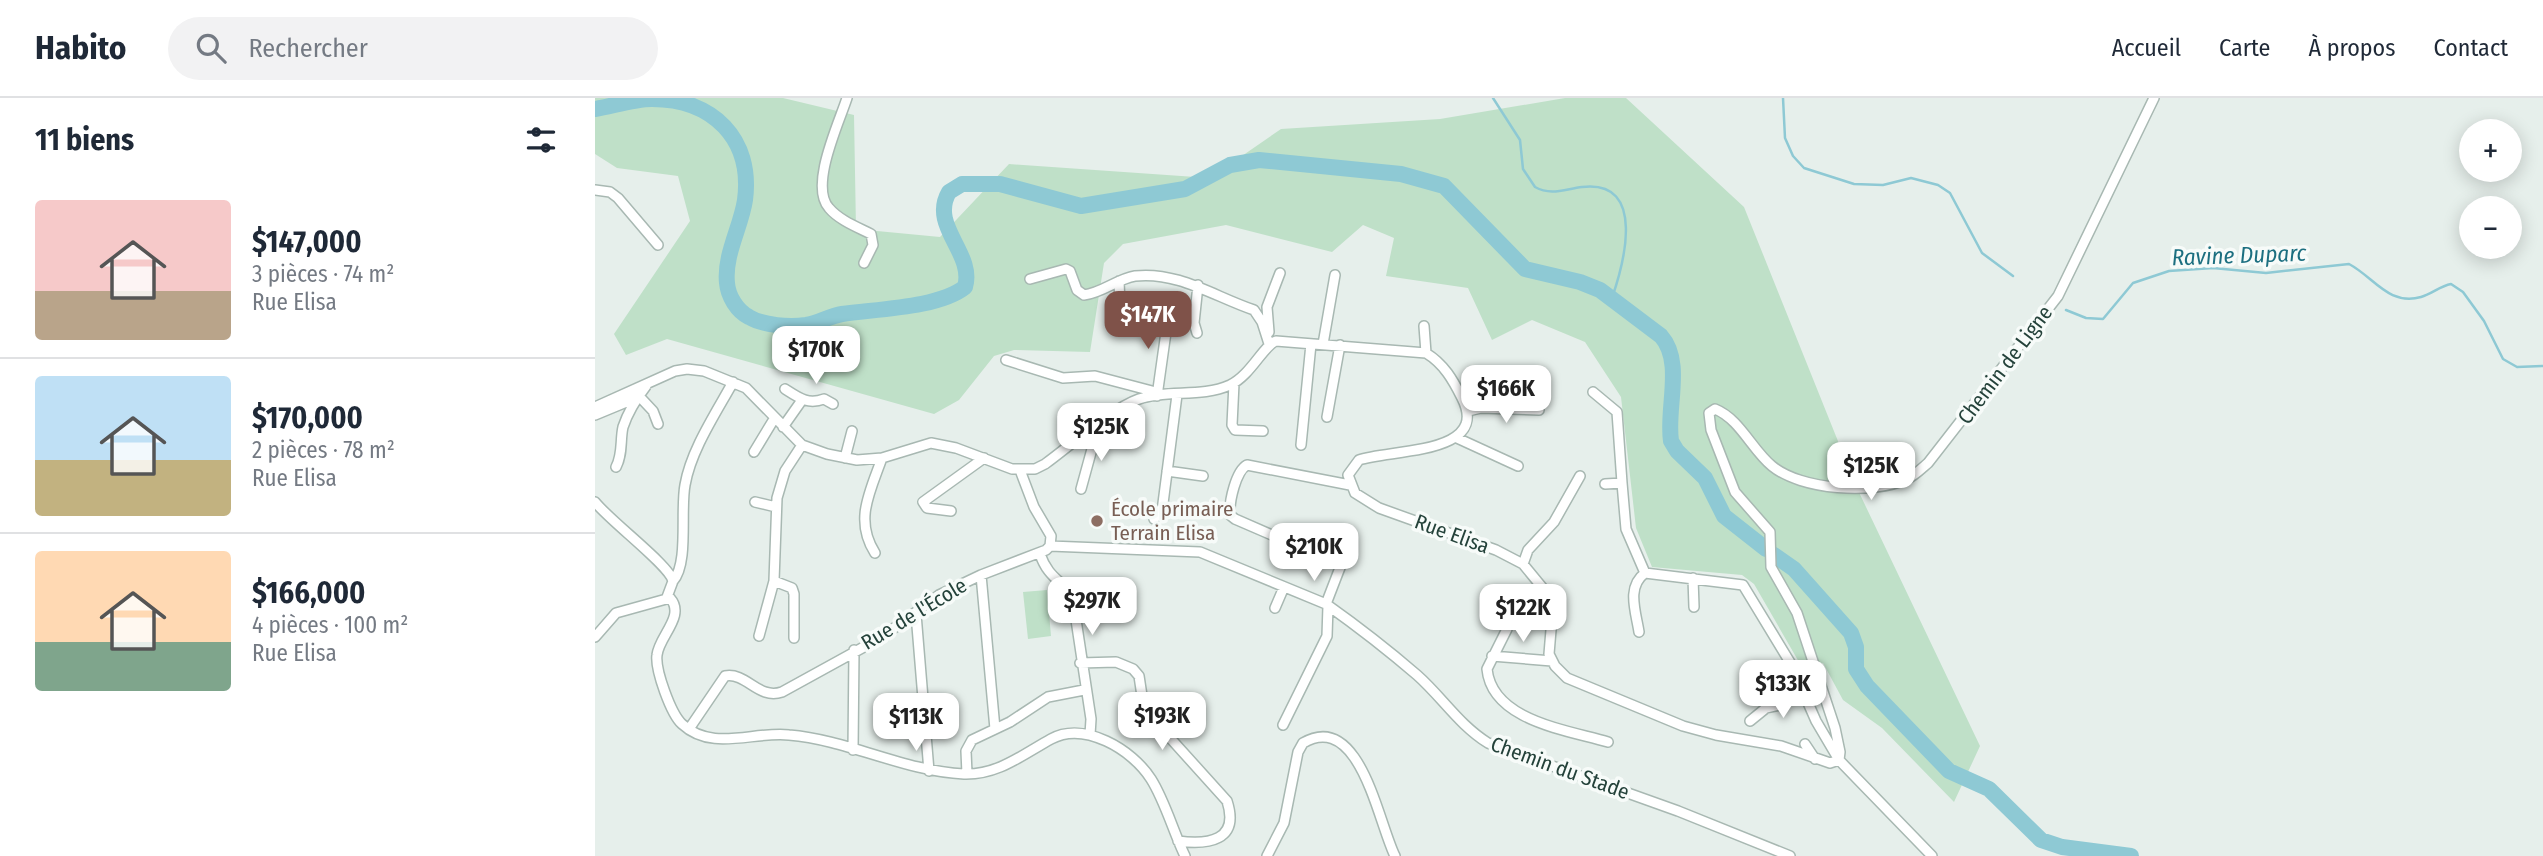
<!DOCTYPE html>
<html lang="fr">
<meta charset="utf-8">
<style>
body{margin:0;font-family:"Fira Sans Condensed",sans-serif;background:#f2f2f3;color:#1f2937;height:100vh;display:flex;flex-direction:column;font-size:26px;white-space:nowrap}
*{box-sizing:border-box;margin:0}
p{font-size:23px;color:#747a83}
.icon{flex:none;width:38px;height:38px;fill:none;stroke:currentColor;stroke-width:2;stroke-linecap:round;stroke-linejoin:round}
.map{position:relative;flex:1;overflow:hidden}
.drawer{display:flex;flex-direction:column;background:#fff;width:595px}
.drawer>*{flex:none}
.controls{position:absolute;left:1864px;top:21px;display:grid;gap:14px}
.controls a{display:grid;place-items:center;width:63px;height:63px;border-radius:50%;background:#fff;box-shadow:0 4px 18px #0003;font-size:35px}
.price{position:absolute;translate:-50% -60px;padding:0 16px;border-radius:14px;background:#fff;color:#222;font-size:23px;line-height:46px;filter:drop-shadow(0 2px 4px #0008)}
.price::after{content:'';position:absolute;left:50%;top:42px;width:21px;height:16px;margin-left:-10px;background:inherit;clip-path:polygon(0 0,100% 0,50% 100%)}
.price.selected{background:#7f5249;color:#fff}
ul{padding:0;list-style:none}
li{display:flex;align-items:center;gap:21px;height:175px;padding:0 35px}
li+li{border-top:2px solid #e0e1e3}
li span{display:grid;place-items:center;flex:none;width:196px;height:140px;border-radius:7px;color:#555}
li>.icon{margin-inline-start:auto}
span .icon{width:84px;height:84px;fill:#fffc;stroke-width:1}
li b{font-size:30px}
h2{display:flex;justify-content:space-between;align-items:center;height:84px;padding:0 35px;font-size:30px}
header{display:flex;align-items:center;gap:42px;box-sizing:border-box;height:98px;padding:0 35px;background:#fff;border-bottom:2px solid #e0e1e3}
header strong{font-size:33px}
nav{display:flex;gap:38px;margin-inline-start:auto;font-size:24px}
.search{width:490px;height:63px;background:#f2f2f3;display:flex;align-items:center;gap:18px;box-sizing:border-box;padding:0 24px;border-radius:38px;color:#747a83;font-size:26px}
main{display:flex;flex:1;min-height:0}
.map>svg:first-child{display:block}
.green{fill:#bfe0c8}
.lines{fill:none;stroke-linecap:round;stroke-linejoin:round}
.stream{stroke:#8ec9d4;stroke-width:2.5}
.river{stroke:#8ec9d4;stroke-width:16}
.street-casing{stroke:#a8b8b2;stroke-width:12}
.street{stroke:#fff;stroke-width:9}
.education-dot{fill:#8d6e63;stroke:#f7fbf9;stroke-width:2.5}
.labels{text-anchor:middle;stroke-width:7;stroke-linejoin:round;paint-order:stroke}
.street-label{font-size:21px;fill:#24423a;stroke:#f7fbf9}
.education-label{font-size:21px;fill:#785e54;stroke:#f7fbf9;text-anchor:start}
.water-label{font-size:23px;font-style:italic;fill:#1c6f80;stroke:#f7fbf9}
</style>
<header>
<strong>Habito</strong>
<div class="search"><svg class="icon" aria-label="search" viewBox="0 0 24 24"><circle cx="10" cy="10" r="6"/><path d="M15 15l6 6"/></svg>Rechercher</div>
<nav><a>Accueil</a><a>Carte</a><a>À propos</a><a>Contact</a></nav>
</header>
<main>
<section class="drawer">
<h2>11 biens<svg class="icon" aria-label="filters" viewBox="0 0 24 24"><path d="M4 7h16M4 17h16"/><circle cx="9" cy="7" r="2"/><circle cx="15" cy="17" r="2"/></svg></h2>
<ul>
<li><span style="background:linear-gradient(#f6c9c9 65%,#b9a48a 0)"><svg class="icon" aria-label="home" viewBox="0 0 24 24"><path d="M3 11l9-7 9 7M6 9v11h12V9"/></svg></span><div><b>$147,000</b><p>3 pièces · 74 m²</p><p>Rue Elisa</p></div></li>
<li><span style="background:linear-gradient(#bfe0f5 60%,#c2b280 0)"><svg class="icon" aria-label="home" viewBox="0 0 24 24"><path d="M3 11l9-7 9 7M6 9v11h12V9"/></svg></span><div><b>$170,000</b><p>2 pièces · 78 m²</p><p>Rue Elisa</p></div></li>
<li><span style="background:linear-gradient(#ffd9b3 65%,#7fa58c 0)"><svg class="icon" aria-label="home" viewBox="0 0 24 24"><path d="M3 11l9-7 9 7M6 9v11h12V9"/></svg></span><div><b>$166,000</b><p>4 pièces · 100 m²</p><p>Rue Elisa</p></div></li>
</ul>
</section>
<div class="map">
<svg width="1948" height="758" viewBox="0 0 1948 758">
<rect width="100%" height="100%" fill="#e6efeb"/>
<path class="green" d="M 0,0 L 188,0 L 259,17 L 261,131 L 345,139 L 414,66 L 615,80 L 686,31 L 845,21 L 970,0 L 1031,0 L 1149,109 L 1261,388 L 1385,648 L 1359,704 L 1287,630 L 1248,602 L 1228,565 L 1208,571 L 1159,486 L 1147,477 L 1057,469 L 1041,430 L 1026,299 L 990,244 L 937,222 L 897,242 L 873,190 L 791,178 L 799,140 L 768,127 L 737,154 L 631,127 L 528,146 L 509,165 L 495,254 L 419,252 L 399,258 L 364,302 L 339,316 L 72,241 L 31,257 L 19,236 L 95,123 L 83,78 L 22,70 L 0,56 Z
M 452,492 L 456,538 L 433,541 L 428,494 Z"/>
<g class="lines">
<path class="stream" d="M 898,0 L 925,42 L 928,71 L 940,89 C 956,98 970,91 987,89 C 1053,81 1028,168 1017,200
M 1188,0 L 1190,40 L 1198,58 L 1209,70 L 1259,86 L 1288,87 L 1316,80 L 1343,87 L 1355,95 L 1387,155 L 1418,178
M 1471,212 L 1491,220 L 1508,221 L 1538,185 L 1574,173 L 1618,170 L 1671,175 L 1754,166 C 1779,179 1793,208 1826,199 C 1837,196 1845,188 1856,186 L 1868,194 L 1889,223 L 1908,261 L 1922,269 L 1948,268"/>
<path class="river" d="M 0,11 C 18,8 39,1 57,1 C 118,1 158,41 150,102 C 146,129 129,157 132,185 C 133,198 142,213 154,219 C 169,228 195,229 211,227 C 223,225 235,218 247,216 C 280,211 344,210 370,189 C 380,155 334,128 354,94 L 367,86 L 405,86 L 486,108 L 590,91 L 635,67 L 664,62 L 806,76 L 849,88 L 930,171 L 985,184 L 1005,192 L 1066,238 C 1089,264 1071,310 1076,343 L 1082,353 L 1110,380 L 1129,418 L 1171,451
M 1179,457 L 1199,471 L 1256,535 L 1261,549 L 1261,571 L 1272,588 L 1354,673 L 1394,691 L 1446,742 L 1467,749 L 1536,758"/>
<defs>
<path id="street" d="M 252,0 C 244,25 214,88 234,110 C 244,122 262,129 276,136 L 278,147 L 269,165
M 0,92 L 15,94 L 23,100 L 63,147
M 435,181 L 471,171 L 475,173 L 482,192 L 489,197 C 507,195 522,181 540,178 C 583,173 620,199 659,212 L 667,224 L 674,246
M 524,183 L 525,208 L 530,227
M 829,228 L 831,255
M 674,234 L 672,209 L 685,175
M 602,235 L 599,225 L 603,187
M 728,246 L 740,177
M 411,262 L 468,280 L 500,278 L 557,293 L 562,298 L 574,213
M 639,285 L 637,327 L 640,332 L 668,333
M 190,291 C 204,300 213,307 229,301 L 238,306
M 998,294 L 1022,314 L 1027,385 L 1010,386
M 43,297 L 58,313 L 63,326
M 0,309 L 80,273 L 92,271 L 109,273 L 151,290 L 207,347 L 232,356 L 262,362 L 287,360 L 336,345 L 361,350 L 417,371 L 440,371 L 450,366 C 475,348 516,311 544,301 C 573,291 606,300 635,287 C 656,277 668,248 681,243 L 831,255 C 849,266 858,282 867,300 C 896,357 796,351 764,362 L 753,377 L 760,395 L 784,410 L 901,452 L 928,466 L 951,494 L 957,520 L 954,556 L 960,568 L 972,580 L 1088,628 L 1121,637 L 1186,648 L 1235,665 L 1244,662
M 873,313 L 886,310 L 944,312
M 0,317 L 41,300
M 732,319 L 745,247
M 188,329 L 207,302
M 862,340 L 923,368
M 706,347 L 716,246
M 159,354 L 179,321
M 250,360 L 257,333
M 21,369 C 28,356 25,342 28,329 C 33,314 41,301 51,288
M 572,373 L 608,378
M 1027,385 L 1031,431 L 1050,475
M 486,391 L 503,329
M 0,404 C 16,424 74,467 78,483 L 72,499
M 160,404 L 181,409
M 356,413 L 332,410 L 328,404 L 389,360
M 559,421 L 567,413 L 582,297
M 455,448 L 605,454 L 731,506 C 762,528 793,552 822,577 C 847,599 864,627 893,645 L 1083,713 L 1195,758
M 280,455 C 259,422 275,394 287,360
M 445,456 C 454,483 471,483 478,502 L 496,621 L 495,637
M 928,466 L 933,452 L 959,424 L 985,378
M 386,477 L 400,631
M 1098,480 L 1099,509
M 78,483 C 94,465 85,413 90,387 C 96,352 121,315 138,284
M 179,483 L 197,490 L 199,496 L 199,540
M 731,506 L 746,467 L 640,421 L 635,417 C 634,403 641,373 652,367 L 755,387
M 680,510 L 689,489
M 321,516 L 334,673
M 912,531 L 892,571 C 897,623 973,632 1013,644
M 1044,534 C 1041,514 1031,489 1050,475 L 1148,487 L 1196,566 L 1221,623 L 1244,662 L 1337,758
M 164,538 L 179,483 L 182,400 L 190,373 L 207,347
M 0,539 L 21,515 L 75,500 C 91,518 64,538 62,557 C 60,572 76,616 87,626 C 117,654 158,633 194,637 C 254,642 308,673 369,676 C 403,677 427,657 456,641 C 489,623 537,651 556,681 C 570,703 578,733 590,758
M 897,558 L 957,563
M 485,565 L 521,564 L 538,571 L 544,578 L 549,611 L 632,703 C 645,743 613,747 583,743
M 1155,623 L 1171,610 L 1185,607 L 1196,597 L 1209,595
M 688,627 L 732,538 L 733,508
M 94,631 L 130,578 C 152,574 163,602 187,594 L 287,539 L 344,497 L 386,477 L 451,452 L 455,448 L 456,438 L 439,409 L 425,372
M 1210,646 L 1220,661
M 258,652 L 259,552
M 1244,662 L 1245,654 L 1240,630 L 1202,515 L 1176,469 L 1175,434 L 1140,394 L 1116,332 L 1114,315 L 1120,311 C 1145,321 1157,352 1177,368 C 1206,392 1278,397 1312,381 C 1319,378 1326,371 1333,365 L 1463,198 L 1559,0
M 372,676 L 371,653 L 377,642 L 415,624 L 453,599 L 489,592
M 672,758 L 689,725 L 703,654 L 708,645 C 765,612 783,724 800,758"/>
</defs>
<use href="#street" class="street-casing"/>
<use href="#street" class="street"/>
</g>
<circle class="education-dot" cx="502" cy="423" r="7"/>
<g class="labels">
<g class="street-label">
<text transform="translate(1410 267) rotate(-53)" y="7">Chemin de Ligne</text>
<text transform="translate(857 436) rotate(20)" y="7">Rue Elisa</text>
<text transform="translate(319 516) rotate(-31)" y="7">Rue de l'École</text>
<text transform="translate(965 670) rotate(20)" y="7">Chemin du Stade</text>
</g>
<g class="education-label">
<text x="516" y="418">École primaire<tspan x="516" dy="24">Terrain Elisa</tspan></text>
</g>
<g class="water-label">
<text transform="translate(1644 157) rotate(-2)" y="8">Ravine Duparc</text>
</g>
</g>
</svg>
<div class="controls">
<a>+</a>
<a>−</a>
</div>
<b class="price selected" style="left:553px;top:253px">$147K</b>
<b class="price" style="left:221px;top:288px">$170K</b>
<b class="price" style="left:911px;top:327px">$166K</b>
<b class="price" style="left:506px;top:365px">$125K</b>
<b class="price" style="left:1276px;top:404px">$125K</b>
<b class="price" style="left:719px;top:485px">$210K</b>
<b class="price" style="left:497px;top:539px">$297K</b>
<b class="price" style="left:928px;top:546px">$122K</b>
<b class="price" style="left:1188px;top:622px">$133K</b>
<b class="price" style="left:567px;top:654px">$193K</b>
<b class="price" style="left:321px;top:655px">$113K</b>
</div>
</main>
